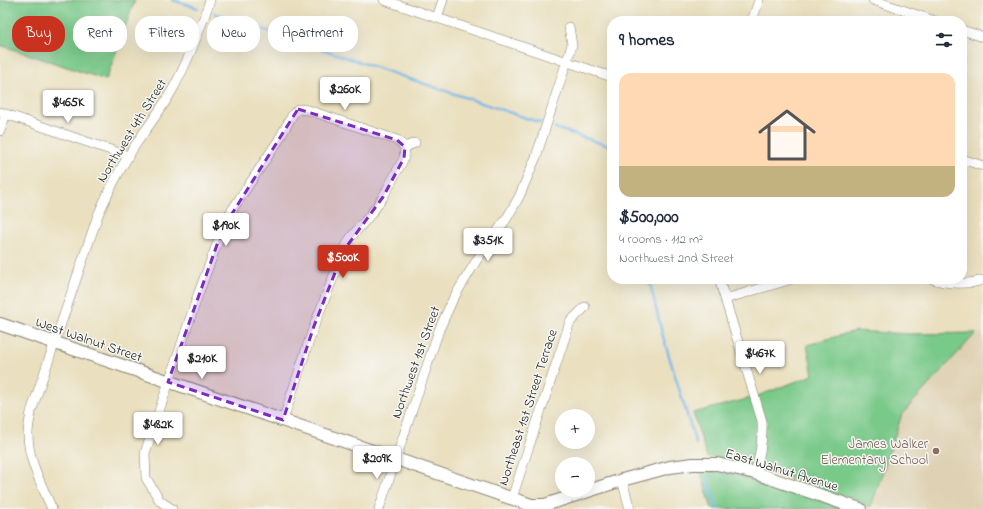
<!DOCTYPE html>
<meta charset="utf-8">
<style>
body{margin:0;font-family:"Indie Flower",sans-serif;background:#f6f6f7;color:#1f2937;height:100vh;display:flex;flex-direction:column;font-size:15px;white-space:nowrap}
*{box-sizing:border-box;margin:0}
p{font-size:13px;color:#747a83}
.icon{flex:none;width:22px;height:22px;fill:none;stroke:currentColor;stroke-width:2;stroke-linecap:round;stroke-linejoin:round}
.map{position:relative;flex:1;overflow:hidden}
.panel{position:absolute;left:607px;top:16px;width:360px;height:268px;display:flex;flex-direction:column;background:#fff;border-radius:16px;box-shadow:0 4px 16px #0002}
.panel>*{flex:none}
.top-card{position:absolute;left:12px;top:16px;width:380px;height:36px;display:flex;gap:8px}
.tools{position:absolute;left:555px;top:409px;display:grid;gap:8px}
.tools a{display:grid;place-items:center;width:40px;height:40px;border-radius:50%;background:#fff;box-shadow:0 4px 16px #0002;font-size:20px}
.price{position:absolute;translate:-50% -34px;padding:0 9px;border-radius:4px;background:#fff;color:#222;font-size:13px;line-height:26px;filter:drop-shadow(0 1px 2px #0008)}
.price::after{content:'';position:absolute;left:50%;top:24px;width:12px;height:9px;margin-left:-6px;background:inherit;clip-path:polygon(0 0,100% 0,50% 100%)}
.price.on{background:#c8321e;color:#fff}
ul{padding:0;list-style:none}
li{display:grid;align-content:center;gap:8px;height:212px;padding:0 12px}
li+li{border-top:1px solid #e0e1e3}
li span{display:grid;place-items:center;height:124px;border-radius:12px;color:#555}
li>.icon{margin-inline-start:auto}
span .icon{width:72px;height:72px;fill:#fffc;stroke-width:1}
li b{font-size:17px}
h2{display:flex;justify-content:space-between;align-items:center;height:48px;padding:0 12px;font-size:17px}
.tag{padding:0 14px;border-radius:16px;background:#fff;box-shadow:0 4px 16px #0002;font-size:14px;line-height:36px}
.tag.on{background:#c8321e;color:#fff}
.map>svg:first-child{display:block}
.built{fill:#dfd2b4}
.green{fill:#79c989;stroke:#4a7252}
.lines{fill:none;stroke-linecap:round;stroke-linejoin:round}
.stream{stroke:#72b5e7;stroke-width:2.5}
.minor-casing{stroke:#837e6e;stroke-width:10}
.tertiary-casing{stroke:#837e6e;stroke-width:14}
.minor{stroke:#fff;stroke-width:9}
.tertiary{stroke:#fff;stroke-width:12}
.marked{fill:#7b2cbf;fill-opacity:0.2;stroke:#7b2cbf;stroke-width:3;stroke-dasharray:8 5;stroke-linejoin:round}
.education-dot{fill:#8d6e63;stroke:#f6f6f2;stroke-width:1.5}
.labels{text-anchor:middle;stroke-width:3;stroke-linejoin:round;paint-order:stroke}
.street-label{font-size:14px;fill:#1c1c1c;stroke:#f6f6f2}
.education-label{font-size:14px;fill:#785e54;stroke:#f6f6f2;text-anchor:end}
</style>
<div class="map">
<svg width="983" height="509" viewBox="0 0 983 509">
<rect width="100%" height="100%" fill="#f6f6f2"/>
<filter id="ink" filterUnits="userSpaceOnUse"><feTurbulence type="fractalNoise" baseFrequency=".025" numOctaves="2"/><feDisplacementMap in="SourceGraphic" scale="8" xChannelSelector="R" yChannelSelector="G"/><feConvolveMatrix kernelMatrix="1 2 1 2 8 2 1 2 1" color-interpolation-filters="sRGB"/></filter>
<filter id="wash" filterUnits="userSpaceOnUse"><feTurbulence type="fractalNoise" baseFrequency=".012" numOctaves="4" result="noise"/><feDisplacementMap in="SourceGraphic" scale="16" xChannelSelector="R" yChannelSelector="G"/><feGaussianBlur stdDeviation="0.9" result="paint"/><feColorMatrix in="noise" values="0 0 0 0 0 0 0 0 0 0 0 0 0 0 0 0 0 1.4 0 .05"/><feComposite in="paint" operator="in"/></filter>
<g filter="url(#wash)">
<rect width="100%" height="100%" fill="#eae0bf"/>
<path class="built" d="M 983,332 L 983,509 L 891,509 L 872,503 L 902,414 L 976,333 Z"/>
<path class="green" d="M 0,0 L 135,0 L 106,80 L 0,45 Z
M 855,331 L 909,334 L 976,333 L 902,414 L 871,507 L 744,463 L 718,457 L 707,457 L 693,413 L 755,397 L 813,375 L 807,345 Z
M 700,470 L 734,474 L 794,491 L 846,509 L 712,509 Z"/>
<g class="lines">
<path class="stream" d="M 173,0 L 198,8
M 214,13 L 541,123
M 555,128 L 612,147
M 649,279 L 662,333 L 696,444
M 707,478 L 717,509"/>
</g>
</g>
<g filter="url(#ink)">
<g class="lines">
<defs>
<path id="minor" d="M 384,0 L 612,77
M 873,0 L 935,21
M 437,17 L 443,0
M 752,21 L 759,0
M 962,30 L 983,37
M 0,112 L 128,156
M 0,131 L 6,114
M 962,159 L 983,166
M 719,279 L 762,421 C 763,440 760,456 755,473
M 932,279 C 947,284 968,285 983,280
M 725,299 L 792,279
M 283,420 L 314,326 L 344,250 L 351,237 L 371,214 L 383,197 L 404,158 L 405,147
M 622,480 L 630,509
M 512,498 L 570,322 L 585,307
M 52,509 C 42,485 28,461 28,434 C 28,427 30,419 31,412 L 98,215 C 107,195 117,174 129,155 C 143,132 161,111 174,87 C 189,59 200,30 210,0
M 172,509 L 160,501 L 146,478 L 145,453 L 199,292 L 223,228 L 230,213 L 278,141 L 293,114 L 298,109 L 308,110 L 397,140 L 405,147 L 415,143
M 379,509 L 439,330 L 453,299 L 478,258 L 507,218 L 519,197 L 536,157 L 572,45 L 569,27"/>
<path id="tertiary" d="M 0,324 L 531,505 L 545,505 L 622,480 L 670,467 L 693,464 L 717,464 L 755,473 L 860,509"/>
</defs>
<use href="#minor" class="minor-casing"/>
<use href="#tertiary" class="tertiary-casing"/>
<use href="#minor" class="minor"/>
<use href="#tertiary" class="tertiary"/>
</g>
</g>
<path class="marked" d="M 298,109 L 397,140 L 405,147 L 404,158 L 383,197 L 344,250 L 314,326 L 283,420 L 168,382 L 223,228 Z"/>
<circle class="education-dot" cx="936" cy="451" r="4"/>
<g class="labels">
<g class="street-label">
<text transform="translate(131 130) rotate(-58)" y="5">Northwest 4th Street</text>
<text transform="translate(89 339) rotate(19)" y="5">West Walnut Street</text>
<text transform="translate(415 362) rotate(-70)" y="5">Northwest 1st Street</text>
<text transform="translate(527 407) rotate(-72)" y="5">Northeast 1st Street Terrace</text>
<text transform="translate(782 469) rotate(17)" y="5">East Walnut Avenue</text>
</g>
<g class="education-label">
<text x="928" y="448">James Walker<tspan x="928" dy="16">Elementary School</tspan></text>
</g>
</g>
</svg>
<div class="tools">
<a>+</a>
<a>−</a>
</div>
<b class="price" style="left:345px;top:111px">$260K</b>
<b class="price" style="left:68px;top:124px">$465K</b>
<b class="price" style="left:226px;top:247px">$190K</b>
<b class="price" style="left:488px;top:262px">$351K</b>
<b class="price on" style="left:343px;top:279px">$500K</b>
<b class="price" style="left:760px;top:375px">$467K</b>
<b class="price" style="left:202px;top:380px">$210K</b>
<b class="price" style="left:158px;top:446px">$482K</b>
<b class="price" style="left:377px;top:480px">$209K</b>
<div class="top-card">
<a class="tag on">Buy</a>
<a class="tag">Rent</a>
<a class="tag">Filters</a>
<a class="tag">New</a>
<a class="tag">Apartment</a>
</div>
<section class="panel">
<h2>9 homes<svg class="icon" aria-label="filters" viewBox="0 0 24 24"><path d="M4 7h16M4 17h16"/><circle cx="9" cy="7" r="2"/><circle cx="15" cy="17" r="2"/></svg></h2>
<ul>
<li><span style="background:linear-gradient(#ffd9b3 75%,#c2b280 0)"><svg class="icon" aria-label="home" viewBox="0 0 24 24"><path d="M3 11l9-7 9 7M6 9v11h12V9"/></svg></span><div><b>$500,000</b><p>4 rooms · 112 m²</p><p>Northwest 2nd Street</p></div></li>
</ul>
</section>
</div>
